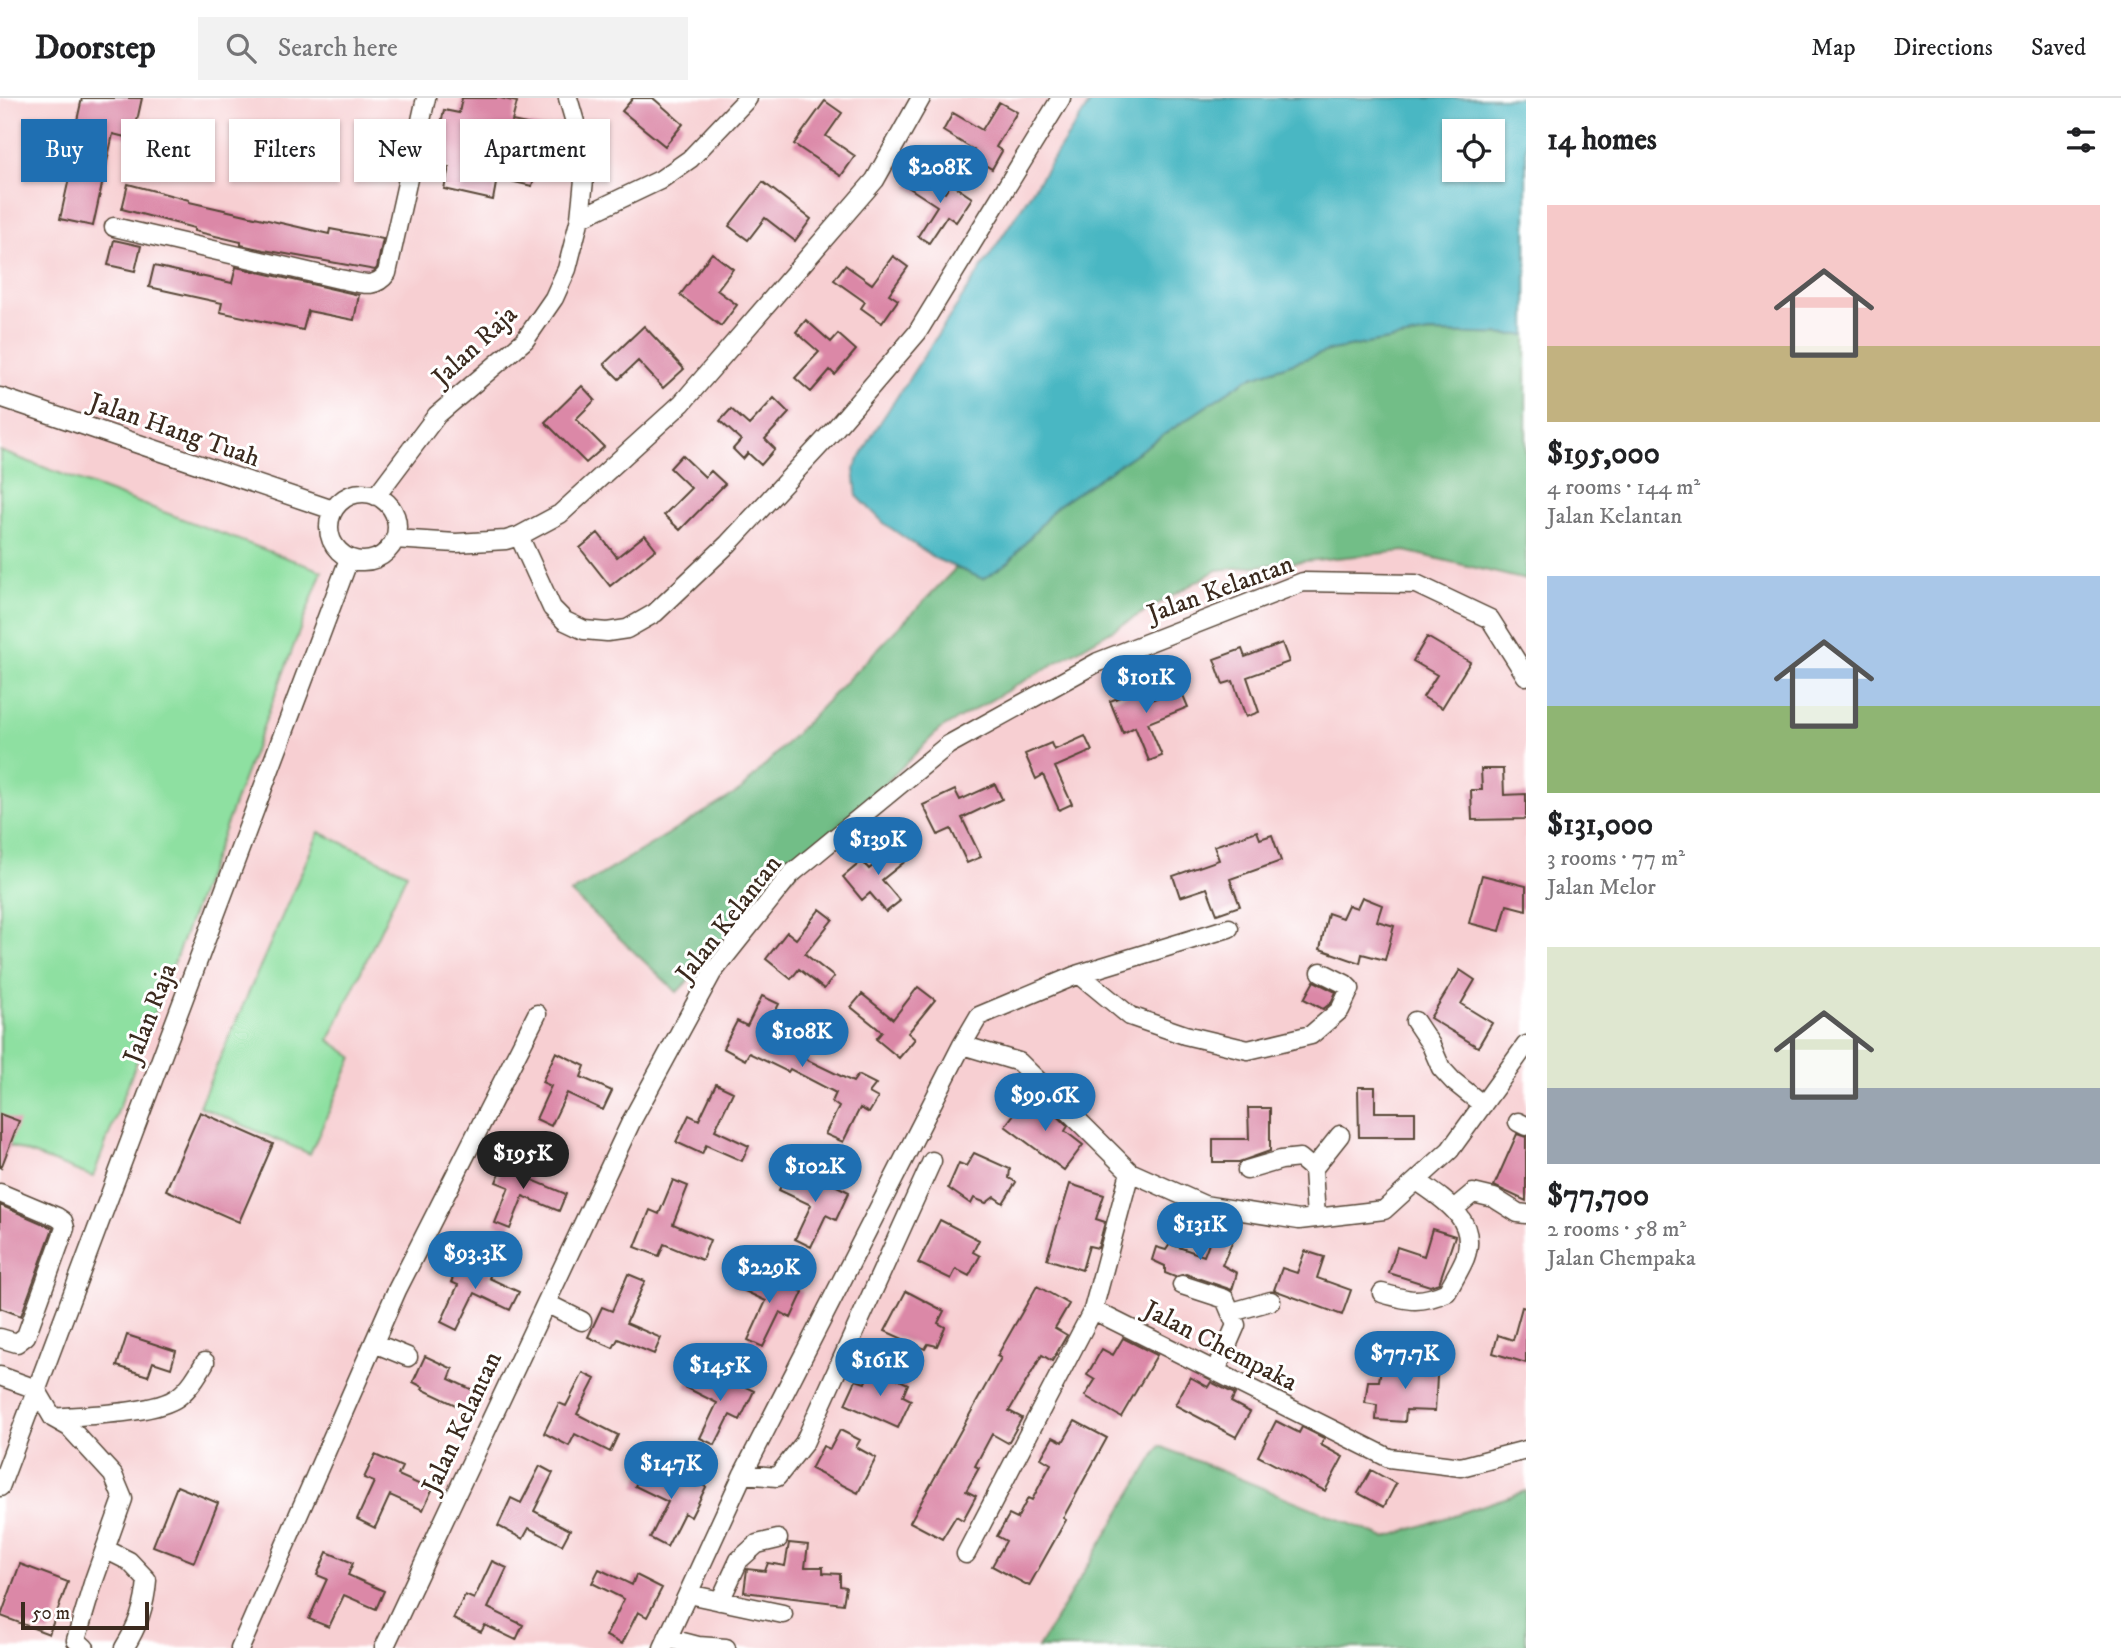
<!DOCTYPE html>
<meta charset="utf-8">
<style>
body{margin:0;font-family:"IM FELL DW Pica",serif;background:#f2f2f2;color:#202124;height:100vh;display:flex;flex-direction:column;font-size:26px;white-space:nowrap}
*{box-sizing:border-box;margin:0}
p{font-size:23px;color:#757577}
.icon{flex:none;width:38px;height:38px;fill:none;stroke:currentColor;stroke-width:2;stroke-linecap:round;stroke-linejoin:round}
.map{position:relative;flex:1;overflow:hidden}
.drawer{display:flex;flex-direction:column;background:#fff;width:595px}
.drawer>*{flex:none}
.hud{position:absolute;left:21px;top:21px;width:665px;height:63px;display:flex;gap:14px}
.buttons{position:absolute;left:1442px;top:21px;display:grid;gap:14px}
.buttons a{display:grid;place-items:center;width:63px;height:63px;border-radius:0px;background:#fff;box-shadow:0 2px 5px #0004;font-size:35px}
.scale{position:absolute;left:21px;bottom:18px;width:128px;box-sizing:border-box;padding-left:7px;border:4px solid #3b2a1e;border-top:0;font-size:19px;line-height:24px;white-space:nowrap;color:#3b2a1e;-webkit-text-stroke:5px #fff;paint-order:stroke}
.price{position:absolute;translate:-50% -60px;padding:0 16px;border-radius:24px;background:#1f6fb2;color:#fff;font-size:23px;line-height:46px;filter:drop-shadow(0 2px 4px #0008)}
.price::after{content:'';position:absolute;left:50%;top:42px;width:21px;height:16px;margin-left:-10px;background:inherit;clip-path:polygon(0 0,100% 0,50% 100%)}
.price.current{background:#222;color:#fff}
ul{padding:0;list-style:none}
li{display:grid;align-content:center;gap:14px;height:371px;padding:0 21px}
li span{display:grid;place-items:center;height:217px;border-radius:0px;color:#555}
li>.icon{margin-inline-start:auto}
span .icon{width:126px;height:126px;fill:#fffc;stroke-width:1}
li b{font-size:30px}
h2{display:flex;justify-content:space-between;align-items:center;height:84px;padding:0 21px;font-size:30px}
.tag{padding:0 24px;border-radius:0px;background:#fff;box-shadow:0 2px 5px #0004;font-size:24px;line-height:63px}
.tag.current{background:#1f6fb2;color:#fff}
header{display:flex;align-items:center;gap:42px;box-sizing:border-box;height:98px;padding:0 35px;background:#fff;border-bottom:2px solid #e0e0e0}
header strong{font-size:33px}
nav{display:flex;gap:38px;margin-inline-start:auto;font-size:24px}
.search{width:490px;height:63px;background:#f2f2f2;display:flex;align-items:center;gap:18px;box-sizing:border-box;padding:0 24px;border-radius:0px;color:#757577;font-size:26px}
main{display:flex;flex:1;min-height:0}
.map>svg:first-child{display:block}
.built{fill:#f7cfd2}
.green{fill:#8ee0a1;stroke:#648560;stroke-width:2}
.forest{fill:#72be87;stroke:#567452;stroke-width:2}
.water{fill:#49b7c3;stroke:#427070;stroke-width:2;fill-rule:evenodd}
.building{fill:#db88a7}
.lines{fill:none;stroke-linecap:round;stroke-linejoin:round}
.minor-casing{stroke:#564536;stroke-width:21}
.minor{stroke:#fff;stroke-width:18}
.labels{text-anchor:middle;stroke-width:6;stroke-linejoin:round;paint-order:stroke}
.street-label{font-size:26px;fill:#3b2a1e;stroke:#fff}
</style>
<header>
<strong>Doorstep</strong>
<div class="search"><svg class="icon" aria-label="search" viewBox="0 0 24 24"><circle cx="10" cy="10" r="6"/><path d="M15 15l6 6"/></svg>Search here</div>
<nav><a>Map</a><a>Directions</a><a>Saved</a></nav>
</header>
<main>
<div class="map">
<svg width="1526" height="1550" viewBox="0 0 1526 1550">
<rect width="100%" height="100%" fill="#fff"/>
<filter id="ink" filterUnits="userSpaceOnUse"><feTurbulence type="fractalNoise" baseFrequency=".0143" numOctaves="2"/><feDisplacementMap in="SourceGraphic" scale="14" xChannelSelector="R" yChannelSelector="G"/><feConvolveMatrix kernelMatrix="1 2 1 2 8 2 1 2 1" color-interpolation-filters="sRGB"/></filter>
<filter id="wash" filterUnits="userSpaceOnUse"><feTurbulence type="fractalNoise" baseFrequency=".00686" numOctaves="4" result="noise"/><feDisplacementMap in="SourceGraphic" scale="28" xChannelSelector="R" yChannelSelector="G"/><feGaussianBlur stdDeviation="1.57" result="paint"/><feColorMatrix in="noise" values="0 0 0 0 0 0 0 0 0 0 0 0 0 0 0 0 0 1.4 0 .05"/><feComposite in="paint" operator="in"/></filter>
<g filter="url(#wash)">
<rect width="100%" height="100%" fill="#eddebb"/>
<path class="built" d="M 0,0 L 1093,0 L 874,334 L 854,371 L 1009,464 L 1056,409 L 1526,237 L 1526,1501 L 1337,1550 L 0,1550 Z"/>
<path class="green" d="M 0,353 L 322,473 L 93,1079 L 0,1044 Z
M 319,734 L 407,775 L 329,942 L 353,959 L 310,1056 L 199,1008 Z"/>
<path class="forest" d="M 1429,235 L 1526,237 L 1526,482 L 1405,453 L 1217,472 L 939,632 L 677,894 L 571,795 L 741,692 L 956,470 L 983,480 L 1009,464 L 1056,409 L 1247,281 L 1331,252 Z
M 1160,1348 L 1385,1440 L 1526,1393 L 1526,1550 L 1038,1550 Z"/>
<path class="water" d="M 1093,0 L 1526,0 L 1526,237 L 1429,235 L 1331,252 L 1247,281 L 1056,409 L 1009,464 L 983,481 L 934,460 L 885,426 L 857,398 L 854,371 L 874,334 ZM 1454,33 L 1493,33 L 1493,72 L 1454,72 Z"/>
<g id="blocks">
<path class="building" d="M 82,0 L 142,0 L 133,41 L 113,36 L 93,128 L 60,121 L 72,67 L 61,64 L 65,43 L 72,45 Z
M 462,0 L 500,0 L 517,4 L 512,23 L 546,30 L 532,88 L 497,80 L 493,102 L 444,91 L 449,69 L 432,66 L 444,12 L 459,15 Z
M 633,0 L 653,0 L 683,26 L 665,48 L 622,13 Z
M 825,3 L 842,15 L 826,38 L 855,58 L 841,78 L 794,46 Z
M 999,4 L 1017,14 L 996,49 L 1002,53 L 992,71 L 970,58 L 974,52 L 943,33 L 953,15 L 982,32 Z
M 916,77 L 945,95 L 951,86 L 972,100 L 956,124 L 947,118 L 929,145 L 918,138 L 937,108 L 908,89 Z
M 763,84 L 811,121 L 795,143 L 765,120 L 748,142 L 729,128 Z
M 128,86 L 189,102 L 189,104 L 329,136 L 330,131 L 383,141 L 377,170 L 375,172 L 264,152 L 241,147 L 241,144 L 194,133 L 194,130 L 122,111 Z
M 114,142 L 141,148 L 135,173 L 108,167 Z
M 712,155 L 733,171 L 717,192 L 737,207 L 721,228 L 680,197 Z
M 893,158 L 908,169 L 889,196 L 898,202 L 882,225 L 861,210 L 865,204 L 834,182 L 845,167 L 872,186 Z
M 154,168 L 232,185 L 236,169 L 359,197 L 354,222 L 308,213 L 303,232 L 220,214 L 222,205 L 149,189 Z
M 806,222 L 831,244 L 838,236 L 856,252 L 835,277 L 830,272 L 811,294 L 795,280 L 819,254 L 796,234 Z
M 644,228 L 684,271 L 663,290 L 638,263 L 619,281 L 604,266 Z
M 582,288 L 595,302 L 576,321 L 604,349 L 586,365 L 545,324 Z
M 774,300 L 789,315 L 765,341 L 775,351 L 761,367 L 748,355 L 743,361 L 733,351 L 741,342 L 720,323 L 731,311 L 749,327 Z
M 682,357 L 705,379 L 711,373 L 725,386 L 680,432 L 664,417 L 691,390 L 670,370 Z
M 598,435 L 617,459 L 645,437 L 656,451 L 610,488 L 580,450 Z
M 1427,539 L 1470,564 L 1442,610 L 1423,599 L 1437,577 L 1413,563 Z
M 1282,545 L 1289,564 L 1247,579 L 1259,614 L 1246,619 L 1233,583 L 1223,586 L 1214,561 L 1242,551 L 1245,559 Z
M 1143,590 L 1149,603 L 1180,590 L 1188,609 L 1148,625 L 1162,658 L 1149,663 L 1135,629 L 1123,635 L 1110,603 Z
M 1085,638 L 1092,653 L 1055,669 L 1072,706 L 1059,712 L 1043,677 L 1036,681 L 1025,656 L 1051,645 L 1054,652 Z
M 1481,671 L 1503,671 L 1504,697 L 1526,696 L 1526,721 L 1472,722 L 1471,692 L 1482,692 Z
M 995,686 L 1002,701 L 962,720 L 981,759 L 967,765 L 951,731 L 938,737 L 923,707 L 955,692 L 960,702 Z
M 1257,733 L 1260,741 L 1272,737 L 1281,763 L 1230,781 L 1240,808 L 1217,816 L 1207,790 L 1180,799 L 1173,778 L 1219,762 L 1214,748 Z
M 902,744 L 913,757 L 882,782 L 900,803 L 886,814 L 870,795 L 862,802 L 843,779 L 862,763 L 869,771 Z
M 1482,777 L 1526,788 L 1526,812 L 1507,807 L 1500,833 L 1469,825 Z
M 1362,799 L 1382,807 L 1377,823 L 1394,828 L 1385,862 L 1362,856 L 1360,865 L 1320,851 L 1328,815 L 1342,820 L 1348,807 L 1357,810 Z
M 820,811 L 833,821 L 805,856 L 834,879 L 824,891 L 799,871 L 791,881 L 766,861 L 787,834 L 796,841 Z
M 1460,872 L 1475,882 L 1461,906 L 1492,925 L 1478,949 L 1430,920 Z
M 1314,883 L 1336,894 L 1331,905 L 1323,911 L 1304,901 Z
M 918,889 L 935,902 L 908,935 L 915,941 L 899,960 L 876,941 L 882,934 L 851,909 L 862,896 L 893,921 Z
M 762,898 L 779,906 L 762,940 L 853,984 L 858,977 L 876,986 L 869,995 L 878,1000 L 869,1015 L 860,1010 L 843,1044 L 825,1036 L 839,1009 L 832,1004 L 836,995 L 790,971 L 788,974 L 749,955 L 745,962 L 723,950 L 737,923 L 747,928 Z
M 556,954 L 585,968 L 581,979 L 612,993 L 603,1012 L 567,995 L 551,1028 L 536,1021 L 551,988 L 542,984 Z
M 716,986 L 733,994 L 715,1032 L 749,1048 L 742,1063 L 706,1047 L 702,1056 L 676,1044 L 689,1017 L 699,1022 Z
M 1358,989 L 1375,989 L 1375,1014 L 1415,1014 L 1415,1039 L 1359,1039 Z
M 1027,999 L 1043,1011 L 1046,1007 L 1068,1028 L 1065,1033 L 1083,1047 L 1064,1072 L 1005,1028 Z
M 1248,1010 L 1270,1010 L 1270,1053 L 1239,1064 L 1213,1064 L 1213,1041 L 1249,1041 Z
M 200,1014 L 273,1046 L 239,1124 L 166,1092 Z
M 0,1016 L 19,1023 L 1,1070 L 0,1069 Z
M 1517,1036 L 1526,1039 L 1526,1103 L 1494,1088 Z
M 974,1055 L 1010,1071 L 1009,1080 L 1016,1084 L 1003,1105 L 994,1099 L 986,1105 L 974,1100 L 971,1106 L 948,1090 L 959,1065 L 966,1068 Z
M 507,1058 L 535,1069 L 530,1081 L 566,1096 L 559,1113 L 523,1098 L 510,1131 L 495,1125 L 509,1089 L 496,1084 Z
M 787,1075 L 814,1088 L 818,1079 L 849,1094 L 836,1122 L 826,1117 L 811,1149 L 795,1141 L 811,1107 L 779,1092 Z
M 673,1082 L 688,1088 L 673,1126 L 710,1142 L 702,1162 L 664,1146 L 659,1158 L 635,1149 L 650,1112 L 659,1116 Z
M 1070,1086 L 1104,1097 L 1096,1121 L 1105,1124 L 1098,1150 L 1089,1148 L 1082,1172 L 1047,1161 Z
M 0,1107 L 53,1130 L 21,1218 L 0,1210 Z
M 940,1122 L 979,1142 L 973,1154 L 980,1158 L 969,1178 L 956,1171 L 951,1181 L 918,1165 Z
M 1432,1131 L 1455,1138 L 1439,1185 L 1430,1188 L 1389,1175 L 1397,1149 L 1424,1158 Z
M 1213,1134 L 1233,1142 L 1222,1167 L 1237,1175 L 1232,1192 L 1186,1176 L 1175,1179 L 1165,1175 L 1165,1168 L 1152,1162 L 1156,1149 L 1166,1152 L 1170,1146 L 1204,1158 Z
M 1305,1153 L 1324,1159 L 1317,1180 L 1351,1192 L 1342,1217 L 1274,1192 L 1282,1170 L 1297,1175 Z
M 464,1157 L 493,1171 L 489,1180 L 519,1194 L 510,1212 L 475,1195 L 457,1232 L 441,1224 L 458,1187 L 451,1184 Z
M 738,1175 L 773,1192 L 778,1182 L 803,1194 L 791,1220 L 780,1214 L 763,1249 L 748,1242 L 766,1203 L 732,1187 Z
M 628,1176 L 645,1183 L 626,1225 L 661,1240 L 654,1256 L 618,1241 L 613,1250 L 588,1239 L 602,1209 L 612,1213 Z
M 1037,1188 L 1069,1206 L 1055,1230 L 1067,1237 L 1052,1263 L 1042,1257 L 1009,1313 L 1022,1320 L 1008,1345 L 992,1336 L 975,1368 L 979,1370 L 966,1393 L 976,1398 L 963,1422 L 956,1418 L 942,1441 L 910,1424 L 1001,1260 L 997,1258 Z
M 906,1193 L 944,1213 L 938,1225 L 945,1229 L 937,1248 L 928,1246 L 925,1251 L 885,1233 Z
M 1522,1209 L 1526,1210 L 1526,1265 L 1493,1255 L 1498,1237 L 1513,1242 Z
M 127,1237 L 176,1253 L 171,1270 L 153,1264 L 148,1278 L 117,1268 Z
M 1123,1240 L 1157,1257 L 1121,1319 L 1085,1298 L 1095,1282 L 1087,1277 L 1102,1251 L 1113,1257 Z
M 1416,1255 L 1438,1261 L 1435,1313 L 1406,1312 L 1405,1324 L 1376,1322 L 1377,1307 L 1365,1305 L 1368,1283 L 1379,1283 L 1381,1271 L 1412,1278 Z
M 425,1258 L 453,1271 L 449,1281 L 477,1294 L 468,1313 L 422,1291 L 423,1289 L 413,1284 Z
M 872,1269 L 908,1286 L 903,1298 L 911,1302 L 898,1330 L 845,1306 L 856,1282 L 865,1285 Z
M 693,1272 L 728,1289 L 731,1282 L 754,1293 L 740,1322 L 730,1317 L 715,1347 L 700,1340 L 717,1305 L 685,1289 Z
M 583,1275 L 595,1281 L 577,1316 L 618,1337 L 610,1354 L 575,1336 L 569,1348 L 544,1335 L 559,1305 L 566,1308 Z
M 1190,1279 L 1208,1289 L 1211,1284 L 1235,1296 L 1231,1304 L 1250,1314 L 1236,1339 L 1175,1307 Z
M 1075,1323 L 1107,1340 L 1063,1420 L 1066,1422 L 1029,1488 L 992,1468 L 1006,1443 L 997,1438 L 1009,1417 L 1017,1421 L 1028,1400 L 1032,1402 L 1051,1366 L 1041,1360 L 1053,1339 L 1063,1344 Z
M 1276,1323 L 1299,1335 L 1302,1329 L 1324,1340 L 1321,1347 L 1343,1359 L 1325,1393 L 1258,1358 Z
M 840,1332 L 860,1342 L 856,1349 L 876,1360 L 858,1395 L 811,1371 L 823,1348 L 830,1351 Z
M 375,1357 L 402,1369 L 398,1377 L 432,1392 L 423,1412 L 390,1397 L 375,1430 L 357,1421 L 374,1384 L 364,1380 Z
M 540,1368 L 553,1375 L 534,1413 L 570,1432 L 562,1447 L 529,1430 L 523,1441 L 498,1428 L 511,1400 L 521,1405 Z
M 644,1370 L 671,1383 L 676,1373 L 706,1389 L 691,1419 L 684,1415 L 667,1449 L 650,1440 L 668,1404 L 635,1388 Z
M 1371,1372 L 1396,1386 L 1384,1409 L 1358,1395 Z
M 177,1388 L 218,1405 L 194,1464 L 153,1448 Z
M 789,1445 L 808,1447 L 805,1469 L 823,1469 L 823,1475 L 840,1476 L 840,1488 L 846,1489 L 843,1506 L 744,1494 L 747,1471 L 765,1473 L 768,1465 L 785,1468 Z
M 327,1454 L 353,1465 L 348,1477 L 384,1493 L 376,1511 L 344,1497 L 329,1529 L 309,1521 L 327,1481 L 317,1477 Z
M 492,1463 L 507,1470 L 488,1510 L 523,1527 L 516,1542 L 485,1527 L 481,1534 L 453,1521 L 465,1497 L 474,1501 Z
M 20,1466 L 68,1484 L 49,1536 L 1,1518 Z
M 599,1471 L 632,1487 L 636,1477 L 662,1490 L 647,1519 L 638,1514 L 622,1546 L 606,1538 L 624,1501 L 592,1485 Z"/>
</g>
</g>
<g filter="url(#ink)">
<use href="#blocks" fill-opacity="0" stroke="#564536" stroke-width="2"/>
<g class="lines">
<defs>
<path id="minor" d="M 580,120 L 660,82 L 690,61 L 748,0
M 114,129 L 339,181 C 359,184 374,193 387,175 L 426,0
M 0,299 L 333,412
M329 429a34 34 0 1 1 68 0a34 34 0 1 1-68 0Z
M 376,398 L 437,317 L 525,242 L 554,200 L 567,171 L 580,120 L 584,82 L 581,45 L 568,0
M 519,438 L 552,510 L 565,523 L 584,532 L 607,534 L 627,531 L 655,515 L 728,446 L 834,332 L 917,235 L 1061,0
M 395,441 L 456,445 L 506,442 L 519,438 L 560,416 L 682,305 L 875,82 L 921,0
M 1079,876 L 1130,918 L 1185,937 L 1248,952 L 1311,937 L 1340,912 L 1350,891 L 1345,886 L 1321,874
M 1415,923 L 1431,947 L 1441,970 L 1453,983 L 1483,1007
M 962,947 L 1019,964 L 1130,1074 L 1204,1107 L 1299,1122 L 1384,1112 L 1450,1052 L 1526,947
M 1518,1024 L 1526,1028
M 1247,1072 L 1281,1062 L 1300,1060 L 1313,1071
M 0,1095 L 57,1119 L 63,1123 L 65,1130 L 26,1238 L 17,1245 L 0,1240
M 1455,1110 L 1473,1095 L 1494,1100 L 1518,1115 L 1526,1116
M 1316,1120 L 1313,1071 L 1340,1037
M 1182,1187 L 1225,1201 L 1236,1227 L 1216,1273
M 1382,1195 C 1409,1203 1420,1206 1447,1194 C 1453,1183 1460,1172 1465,1160 C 1479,1122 1443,1101 1417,1083
M 546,1205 L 582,1223
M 1093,1212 L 1389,1360 L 1461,1369 L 1526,1352
M 1232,1214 L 1271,1203
M 374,1245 L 408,1259
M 0,1278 L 36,1291 L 53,1320 L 69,1329 L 113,1377 L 123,1401 L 94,1482 L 76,1542 L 85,1550
M 53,1320 C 84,1317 155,1316 178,1299 C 190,1290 198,1276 205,1264
M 743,1376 L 777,1379 L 804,1345 L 932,1063
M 0,1389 L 349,461
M 105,1451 L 129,1463 L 147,1482 C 145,1508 138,1528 124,1550
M 966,1456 L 1093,1212 L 1130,1074
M 688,1496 L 783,1516
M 720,1503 L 739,1462 L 757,1446 L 778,1441
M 667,1540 L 698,1548 L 726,1550
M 240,1550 L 397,1192 L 537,916
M 384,1550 L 631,1024 L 712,875 L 790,777 L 948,647 L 1098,564 L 1303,484 L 1416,486 L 1490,521 L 1526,578
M 663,1550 L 743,1376 L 962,947 L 979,918 L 1079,876 L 1229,830"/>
</defs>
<use href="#minor" class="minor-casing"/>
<use href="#minor" class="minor"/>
</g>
</g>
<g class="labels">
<g class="street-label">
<text transform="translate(474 247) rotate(-43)" y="9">Jalan Raja</text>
<text transform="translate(175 331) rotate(19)" y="9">Jalan Hang Tuah</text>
<text transform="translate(1220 490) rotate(-20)" y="9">Jalan Kelantan</text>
<text transform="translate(728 820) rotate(-52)" y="9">Jalan Kelantan</text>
<text transform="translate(149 915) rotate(-69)" y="9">Jalan Raja</text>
<text transform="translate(1221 1247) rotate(27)" y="9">Jalan Chempaka</text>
<text transform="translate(461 1324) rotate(-65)" y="9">Jalan Kelantan</text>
</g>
</g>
</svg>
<div class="buttons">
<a><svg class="icon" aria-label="locate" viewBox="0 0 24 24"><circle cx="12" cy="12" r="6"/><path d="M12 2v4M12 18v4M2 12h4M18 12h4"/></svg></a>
</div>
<div class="scale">50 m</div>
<b class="price" style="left:940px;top:107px">$208K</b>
<b class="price" style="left:1146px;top:617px">$101K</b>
<b class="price" style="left:878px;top:779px">$139K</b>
<b class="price" style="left:802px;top:971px">$108K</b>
<b class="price" style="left:1045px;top:1035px">$99.6K</b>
<b class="price current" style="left:523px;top:1093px">$195K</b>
<b class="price" style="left:815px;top:1106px">$102K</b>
<b class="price" style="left:1200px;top:1164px">$131K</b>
<b class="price" style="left:475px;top:1193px">$93.3K</b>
<b class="price" style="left:769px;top:1207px">$229K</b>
<b class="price" style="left:1405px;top:1293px">$77.7K</b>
<b class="price" style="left:880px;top:1300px">$161K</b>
<b class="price" style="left:720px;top:1305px">$145K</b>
<b class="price" style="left:671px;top:1403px">$147K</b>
<div class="hud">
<a class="tag current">Buy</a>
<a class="tag">Rent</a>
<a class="tag">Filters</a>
<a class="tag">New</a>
<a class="tag">Apartment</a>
</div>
</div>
<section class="drawer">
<h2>14 homes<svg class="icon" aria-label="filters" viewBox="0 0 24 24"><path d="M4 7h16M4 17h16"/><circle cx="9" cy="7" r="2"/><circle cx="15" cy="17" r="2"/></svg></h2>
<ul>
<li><span style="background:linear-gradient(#f6c9c9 65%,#c2b280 0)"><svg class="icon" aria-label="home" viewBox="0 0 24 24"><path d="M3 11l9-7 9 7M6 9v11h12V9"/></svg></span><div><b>$195,000</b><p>4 rooms · 144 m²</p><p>Jalan Kelantan</p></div></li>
<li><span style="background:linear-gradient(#a9c7e8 60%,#8fb573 0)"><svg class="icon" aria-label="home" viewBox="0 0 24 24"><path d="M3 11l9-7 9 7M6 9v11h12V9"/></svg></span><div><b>$131,000</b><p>3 rooms · 77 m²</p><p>Jalan Melor</p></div></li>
<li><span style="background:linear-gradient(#dfe7d0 65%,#9aa5b1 0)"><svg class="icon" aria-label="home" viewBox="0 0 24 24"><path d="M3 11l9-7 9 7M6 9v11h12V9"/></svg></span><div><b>$77,700</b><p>2 rooms · 58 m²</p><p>Jalan Chempaka</p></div></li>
</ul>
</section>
</main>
